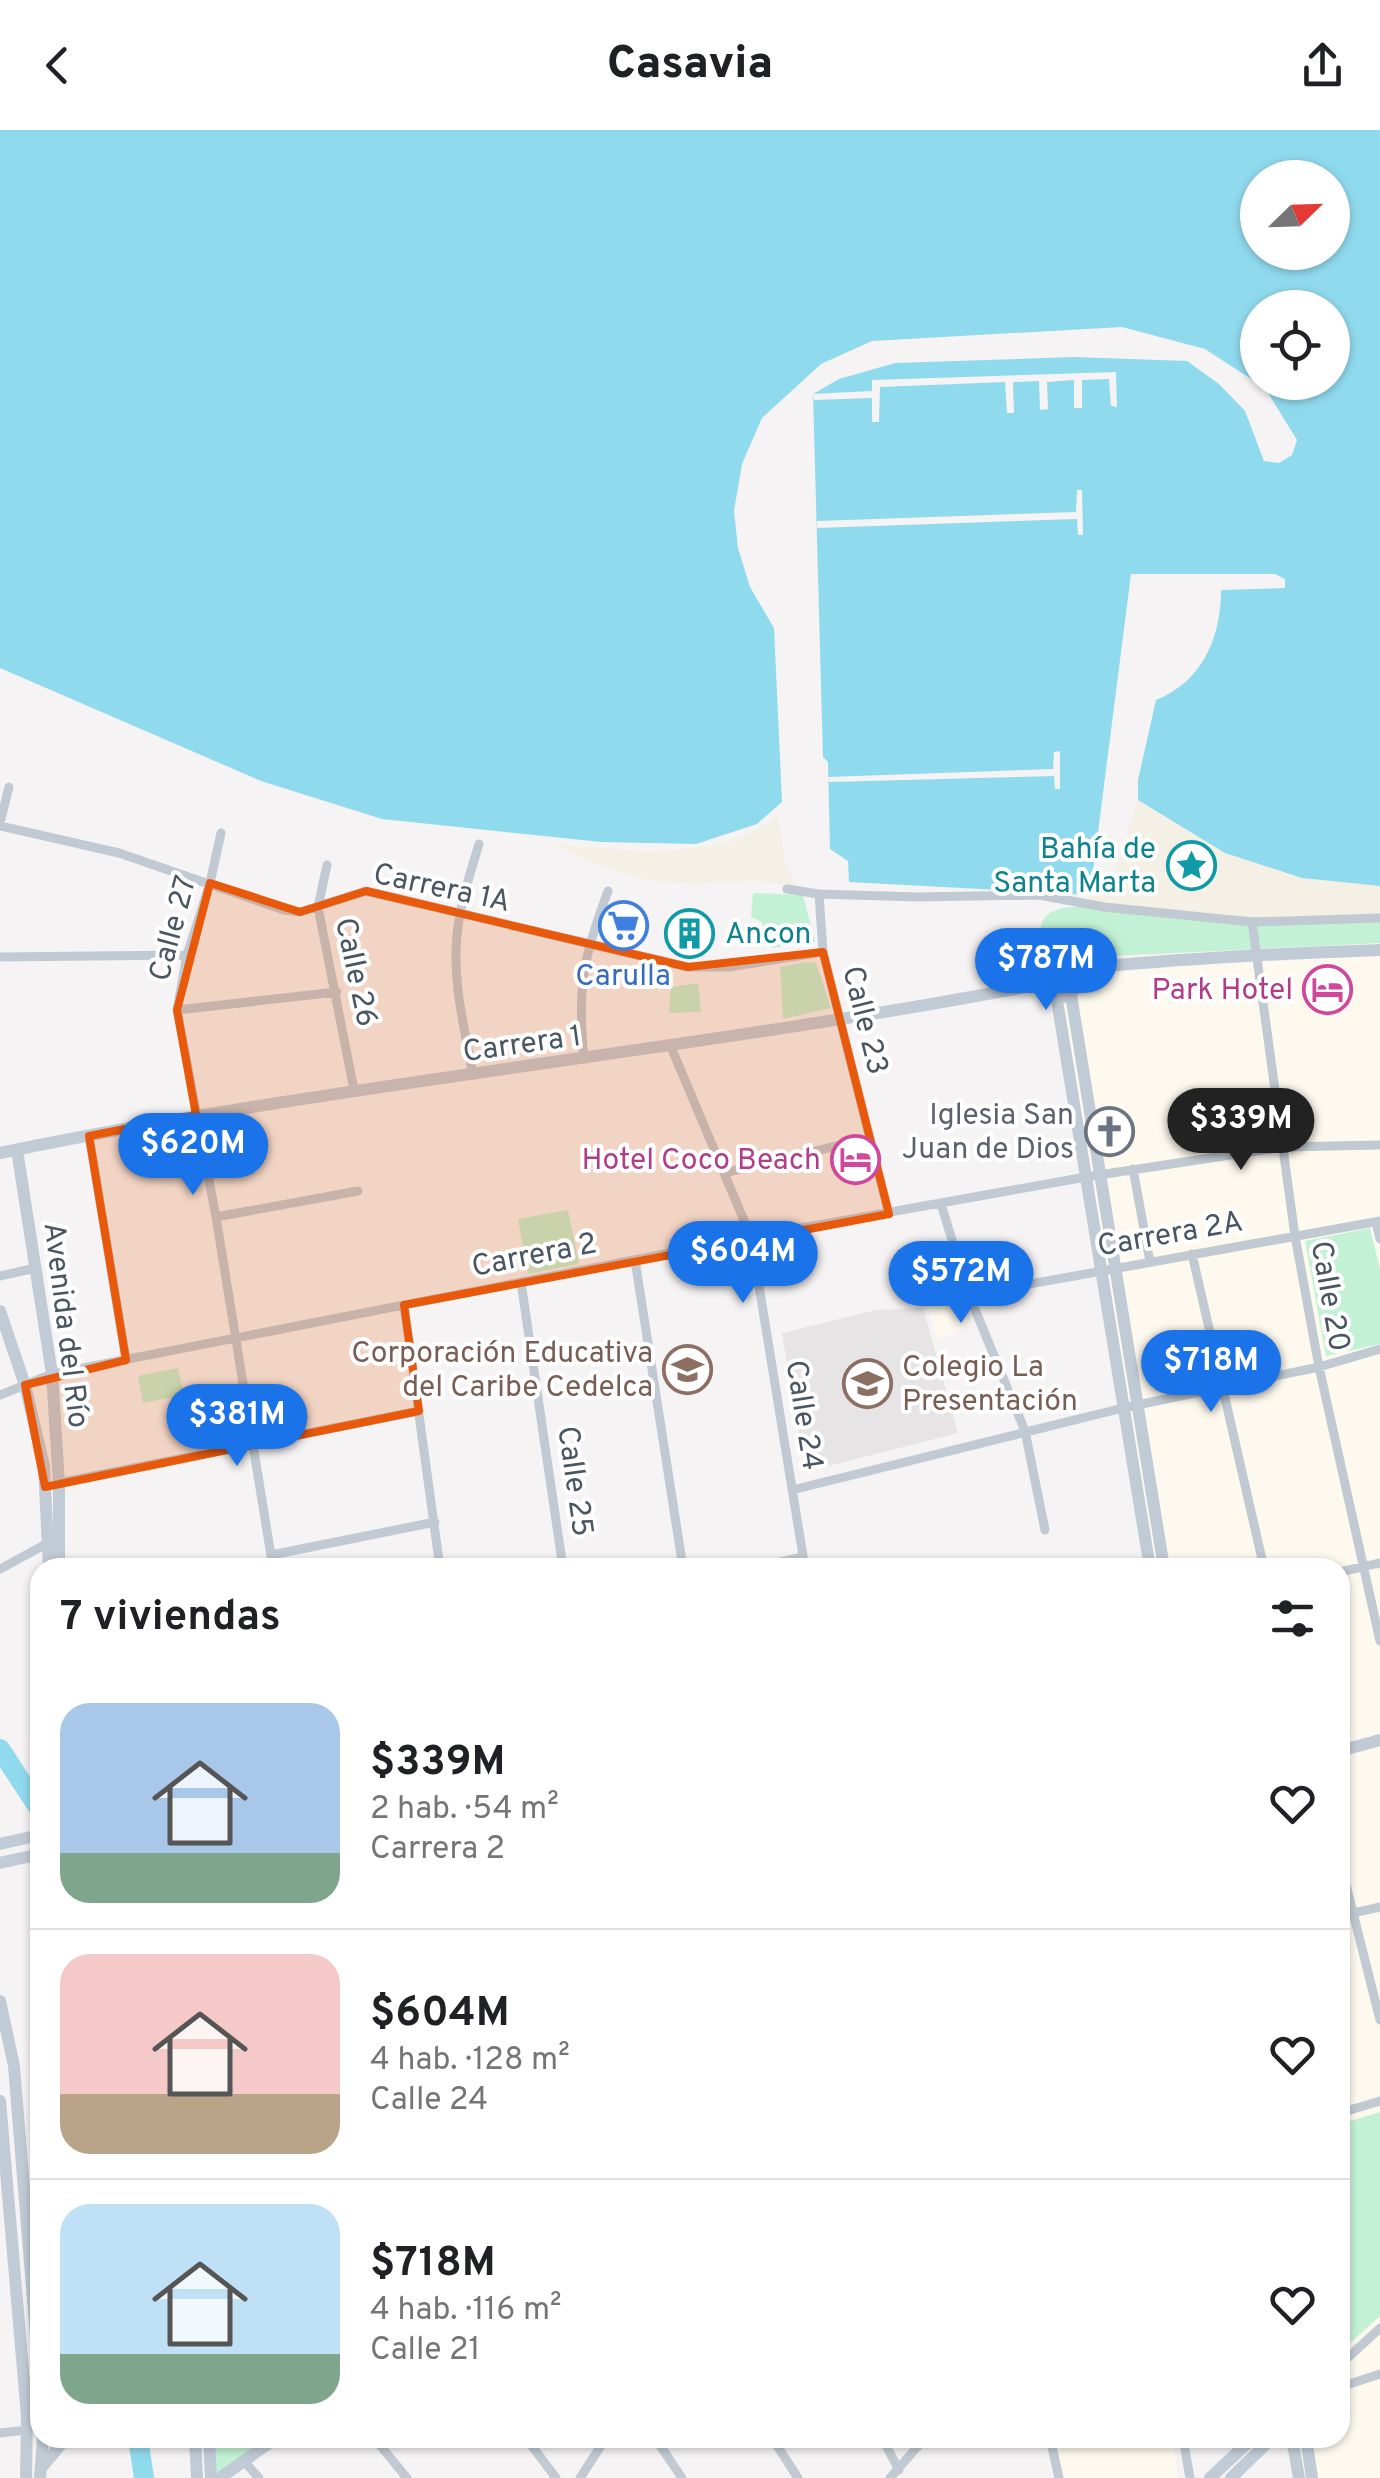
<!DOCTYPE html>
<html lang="es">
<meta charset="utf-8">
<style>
body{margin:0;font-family:Overpass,sans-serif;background:#f2f2f2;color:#202124;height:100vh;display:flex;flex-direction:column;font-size:38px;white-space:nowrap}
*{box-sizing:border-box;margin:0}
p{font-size:32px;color:#757577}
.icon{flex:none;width:55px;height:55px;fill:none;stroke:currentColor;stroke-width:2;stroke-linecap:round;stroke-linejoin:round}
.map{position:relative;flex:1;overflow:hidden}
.panel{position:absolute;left:30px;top:1428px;width:1320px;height:890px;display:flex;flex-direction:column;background:#fff;border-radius:30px;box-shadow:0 2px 8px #0004}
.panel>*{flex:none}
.needle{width:65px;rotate:67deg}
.tools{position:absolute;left:1240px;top:30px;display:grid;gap:20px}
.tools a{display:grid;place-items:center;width:110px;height:110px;border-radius:50%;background:#fff;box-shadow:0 2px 8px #0004;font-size:50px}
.price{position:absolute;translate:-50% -85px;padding:0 22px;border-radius:35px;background:#1a73e8;color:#fff;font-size:32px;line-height:65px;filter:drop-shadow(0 2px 5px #0008)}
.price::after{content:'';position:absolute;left:50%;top:60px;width:30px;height:22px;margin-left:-15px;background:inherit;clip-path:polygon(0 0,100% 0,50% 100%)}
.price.current{background:#222;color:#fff}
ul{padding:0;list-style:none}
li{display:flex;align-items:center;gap:30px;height:250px;padding:0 30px}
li+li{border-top:2px solid #e0e0e0}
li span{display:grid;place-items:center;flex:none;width:280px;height:200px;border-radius:30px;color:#555}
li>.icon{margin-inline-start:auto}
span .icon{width:120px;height:120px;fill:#fffc;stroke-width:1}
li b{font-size:42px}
h2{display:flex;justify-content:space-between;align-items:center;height:120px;padding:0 30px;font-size:42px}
header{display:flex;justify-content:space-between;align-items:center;height:130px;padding:0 30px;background:#fff;font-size:45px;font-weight:800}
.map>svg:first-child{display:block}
.commercial{fill:#fdf9ef}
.education{fill:#e6e4e5}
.green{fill:#c3f1d5}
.sand{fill:#f5f0e5}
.water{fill:#90daee;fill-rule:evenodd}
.pier{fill:#f5f3f3}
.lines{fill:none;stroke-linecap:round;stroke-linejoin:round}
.river{stroke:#90daee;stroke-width:20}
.street{stroke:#c1cad2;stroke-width:9}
.secondary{stroke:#c1cbd6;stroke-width:12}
.marked{fill:#e8590c;fill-opacity:0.2;stroke:#e8590c;stroke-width:8;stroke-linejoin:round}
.labels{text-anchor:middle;stroke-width:8;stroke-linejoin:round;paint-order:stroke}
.culture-label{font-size:30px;fill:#0d838f;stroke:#fff;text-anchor:end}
.street-label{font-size:30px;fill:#4a5661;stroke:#fff}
.shop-label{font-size:30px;fill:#366cbe;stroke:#fff}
.hotel-label{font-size:30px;fill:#b23c85;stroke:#fff;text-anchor:end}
.worship-label{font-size:30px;fill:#5b616d;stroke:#fff;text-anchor:end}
.education-label{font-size:30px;fill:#785e54;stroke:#fff;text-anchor:end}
</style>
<header><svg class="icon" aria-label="back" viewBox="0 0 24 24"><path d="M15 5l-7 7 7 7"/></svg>Casavia<svg class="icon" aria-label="share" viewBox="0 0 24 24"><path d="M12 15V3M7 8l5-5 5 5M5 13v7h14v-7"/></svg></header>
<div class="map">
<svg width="1380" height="2348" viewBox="0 0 1380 2348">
<rect width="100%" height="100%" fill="#f5f3f3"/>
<path class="commercial" d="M 1380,825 L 1380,2348 L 1297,2348 L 1291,2308 L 1340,2308 L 1340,1438 L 1151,1437 L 1051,852 L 1115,841 Z
M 962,1171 L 970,1194 L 938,1211 L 927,1177 Z
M 1055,2308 L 1172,2308 L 1178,2348 L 1064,2348 Z"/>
<path class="education" d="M 923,1178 L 958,1303 L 805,1342 L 782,1203 L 876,1180 Z"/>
<path class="green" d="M 753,763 L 803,765 L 815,812 L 772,818 L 766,815 L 762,792 L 751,787 Z
M 1089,776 L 1274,788 L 1380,784 L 1380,813 L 1072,828 L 1060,832 L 1043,848 C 1040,837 1040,826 1039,815 C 1037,778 1058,777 1089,776 Z
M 808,832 L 816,833 L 831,878 L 783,889 L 780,837 Z
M 698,853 L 701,882 L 669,883 L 671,857 Z
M 568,1080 L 579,1134 L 528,1144 L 518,1089 Z
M 1370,1098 L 1380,1139 L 1380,1214 L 1326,1226 L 1305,1111 Z
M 178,1238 L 184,1265 L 143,1273 L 138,1246 Z
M 1380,1982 L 1380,2186 L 1340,2222 L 1340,1994 Z
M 214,2308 L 270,2308 L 216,2345 Z"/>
<path class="sand" d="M 1138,670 L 1225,723 L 1302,748 L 1380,756 L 1380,784 L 1274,788 L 1089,776 L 1090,765 L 1108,765 Z
M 778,686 L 785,733 L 796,756 L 753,751 L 696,754 L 647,751 L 591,732 L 550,713 C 623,721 716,734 778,686 Z"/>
<path class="water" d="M 0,0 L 1380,0 L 1380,756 L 1302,748 L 1225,723 L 1138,670 L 1138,650 L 1156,570 C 1203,551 1221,507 1221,460 L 1285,458 L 1285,449 L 1275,444 L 1131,444 L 1090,765 L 849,752 L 848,731 L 830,719 L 828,632 L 823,627 L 813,264 L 839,249 L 895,233 L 1074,227 L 1187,231 L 1219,254 L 1245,281 L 1264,331 L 1279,333 L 1292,325 L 1297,310 L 1265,258 L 1205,219 L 1122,197 L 872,211 L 821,234 L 762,288 L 742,334 L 734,381 L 738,418 L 750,457 L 774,498 L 782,672 L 757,694 L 696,714 L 601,712 L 382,689 L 261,651 L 0,538 ZM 1258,48 L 1332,48 L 1332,122 L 1258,122 ZM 1258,178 L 1332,178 L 1332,252 L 1258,252 Z"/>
<path class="pier" d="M 1116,242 L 1117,277 L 1111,276 L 1109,249 L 1082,250 L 1082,278 L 1074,278 L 1074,250 L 1047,252 L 1048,279 L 1040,280 L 1039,251 L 1013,252 L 1014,283 L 1007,283 L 1005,252 L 880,257 L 879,292 L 872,292 L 872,268 L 814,270 L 813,264 L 872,261 L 872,250 Z
M 1077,360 L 1082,360 L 1083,405 L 1078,405 L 1077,389 L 817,398 L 817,391 L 1076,382 Z
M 1060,621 L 1060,659 L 1055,659 L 1054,646 L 829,652 L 828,647 L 1053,639 L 1054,622 Z"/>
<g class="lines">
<path class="river" d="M 0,1619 L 40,1680
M 138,2308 L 144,2348"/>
<path class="street" d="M 0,693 L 9,657
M 0,696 L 119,723 L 284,780 L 300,782 L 366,761 L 688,837 L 729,837 L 823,822
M 221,703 L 210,753 L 187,825 L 177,880 L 216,1087 L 273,1438
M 327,735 L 318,777 L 354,960
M 787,759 L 819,764 L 918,767 L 1039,765 L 1104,777 L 1252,792 L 1295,1106 L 1319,1237 L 1380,1511
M 819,764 L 823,822 L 889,1084
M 1252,792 L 1380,788
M 0,827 L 187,825
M 177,880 L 337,862
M 671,917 L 751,1107 L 805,1438
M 584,929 C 577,857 583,828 608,761
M 473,945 C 465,900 452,852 457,805 C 460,774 470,744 479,714
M 89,1006 L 126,1230
M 1133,1039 L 1150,1132
M 724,1043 L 870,1008
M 941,1074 L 969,1165 L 1025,1301 L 1045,1400
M 216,1087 L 358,1061
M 1376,1092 L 1380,1109
M 1192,1124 L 1264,1438
M 635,1130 L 683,1438
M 0,1146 L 35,1138
M 521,1152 L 563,1438
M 969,1165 L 1380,1091
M 404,1175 L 440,1438
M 0,1265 L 52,1244 L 751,1107 L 1086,1047 L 1283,1017 L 1380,1015
M 58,1353 L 419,1281
M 792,1360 L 1123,1278 L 1319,1237 L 1380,1219
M 271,1425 L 435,1392
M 754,1438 L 803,1427
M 0,1439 L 48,1413
M 1340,1442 L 1380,1433
M 1340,1731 L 1380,1890
M 1340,1786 L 1380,1777
M 1340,1983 L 1380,1971
M 1340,2235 L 1380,2198
M 1340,2257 L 1380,2244
M 0,2303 L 27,2300
M 374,2308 L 407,2348
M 526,2308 L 556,2348
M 655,2308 L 682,2348
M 772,2308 L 798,2348
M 882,2308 L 899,2340
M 1050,2308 L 1059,2348
M 1183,2308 L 1190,2348
M 243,2330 L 259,2348
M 580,2348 L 606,2308
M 890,2348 L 925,2308"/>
<path class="secondary" d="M 1051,857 L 1052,848 L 1059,841 C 1164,829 1273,824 1380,820
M 1056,864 L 1150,1438
M 1071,865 L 1164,1438
M 1066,867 L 1077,857 L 1077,849 L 1071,842
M 17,1020 L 52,1244 L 59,1353 L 59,1438
M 0,1023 C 348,951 702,920 1051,852
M 0,1181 L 25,1255 L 44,1336 L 49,1438
M 1340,1621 L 1380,1610
M 0,1714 L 40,1705
M 0,1733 L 40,1724
M 0,1871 L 14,1936 L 40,2256
M 0,1971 L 27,2287 L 26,2348
M 195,2308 L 197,2348
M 209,2308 L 211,2348
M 1292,2308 L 1299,2348
M 1306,2308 L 1312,2348
M 43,2336 L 66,2308
M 40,2348 L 43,2308
M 220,2348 L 276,2308
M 1210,2348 L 1253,2308
M 1231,2348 L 1272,2308"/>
</g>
<path class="marked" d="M 210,753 L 300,782 L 366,761 L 688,837 L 823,822 L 889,1084 L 404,1175 L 419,1281 L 45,1357 L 25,1255 L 126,1230 L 89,1006 L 196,985 L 177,880 Z"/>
<defs>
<symbol id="sight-ring" viewBox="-11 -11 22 22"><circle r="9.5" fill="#fff" stroke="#0f9aa8" stroke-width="1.5"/><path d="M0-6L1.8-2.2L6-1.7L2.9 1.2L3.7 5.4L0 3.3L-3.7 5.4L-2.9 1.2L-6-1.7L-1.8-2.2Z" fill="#0f9aa8"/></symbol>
<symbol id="supermarket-ring" viewBox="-11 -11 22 22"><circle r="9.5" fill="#fff" stroke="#3f7fe0" stroke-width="1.5"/><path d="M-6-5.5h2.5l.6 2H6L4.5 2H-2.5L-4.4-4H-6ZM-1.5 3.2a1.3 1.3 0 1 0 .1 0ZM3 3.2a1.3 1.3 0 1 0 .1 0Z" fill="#3f7fe0"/></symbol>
<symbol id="building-ring" viewBox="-11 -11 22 22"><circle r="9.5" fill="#fff" stroke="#0f9aa8" stroke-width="1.5"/><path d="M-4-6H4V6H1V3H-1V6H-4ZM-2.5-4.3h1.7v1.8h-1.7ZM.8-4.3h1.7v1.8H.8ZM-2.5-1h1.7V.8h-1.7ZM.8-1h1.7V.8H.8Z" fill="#0f9aa8"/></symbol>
<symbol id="hotel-ring" viewBox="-11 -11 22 22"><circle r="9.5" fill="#fff" stroke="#d1479c" stroke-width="1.5"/><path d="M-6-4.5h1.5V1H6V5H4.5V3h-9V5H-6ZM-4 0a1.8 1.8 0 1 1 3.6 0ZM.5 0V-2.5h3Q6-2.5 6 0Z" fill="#d1479c"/></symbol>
<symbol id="church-ring" viewBox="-11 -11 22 22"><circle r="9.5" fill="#fff" stroke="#6b7280" stroke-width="1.5"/><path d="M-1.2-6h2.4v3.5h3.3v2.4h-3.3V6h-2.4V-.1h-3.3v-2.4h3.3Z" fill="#6b7280"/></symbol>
<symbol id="school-ring" viewBox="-11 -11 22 22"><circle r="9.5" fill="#fff" stroke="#8d6e63" stroke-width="1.5"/><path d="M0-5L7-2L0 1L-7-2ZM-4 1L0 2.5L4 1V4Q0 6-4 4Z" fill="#8d6e63"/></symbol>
</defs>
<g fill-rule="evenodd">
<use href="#sight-ring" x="1164" y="708" width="55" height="55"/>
<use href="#supermarket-ring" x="596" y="768" width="55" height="55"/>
<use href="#building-ring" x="662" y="776" width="55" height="55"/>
<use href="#hotel-ring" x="1300" y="832" width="55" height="55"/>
<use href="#church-ring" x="1082" y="974" width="55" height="55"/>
<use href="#hotel-ring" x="828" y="1002" width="55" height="55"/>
<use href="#school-ring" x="660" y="1212" width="55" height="55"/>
<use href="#school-ring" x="840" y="1226" width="55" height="55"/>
</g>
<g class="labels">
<g class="culture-label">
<text x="1156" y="728">Bahía de<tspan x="1156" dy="34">Santa Marta</tspan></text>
<text x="725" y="813" text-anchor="start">Ancon</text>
</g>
<g class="street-label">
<text transform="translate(442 757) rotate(12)" y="10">Carrera 1A</text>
<text transform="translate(172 798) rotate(-75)" y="10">Calle 27</text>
<text transform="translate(357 842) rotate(78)" y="10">Calle 26</text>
<text transform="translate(866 890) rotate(76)" y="10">Calle 23</text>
<text transform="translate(522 913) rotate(-8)" y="10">Carrera 1</text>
<text transform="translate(1170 1103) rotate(-10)" y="10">Carrera 2A</text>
<text transform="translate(534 1124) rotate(-11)" y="10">Carrera 2</text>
<text transform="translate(1331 1166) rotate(80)" y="10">Calle 20</text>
<text transform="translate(67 1195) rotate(83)" y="10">Avenida del Río</text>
<text transform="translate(805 1285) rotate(81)" y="10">Calle 24</text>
<text transform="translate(576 1351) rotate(82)" y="10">Calle 25</text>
</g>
<g class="shop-label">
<text x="623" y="855">Carulla</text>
</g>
<g class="hotel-label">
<text x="1293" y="869">Park Hotel</text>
<text x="821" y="1039">Hotel Coco Beach</text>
</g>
<g class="worship-label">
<text x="1074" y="994">Iglesia San<tspan x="1074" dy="34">Juan de Dios</tspan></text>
</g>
<g class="education-label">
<text x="653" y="1232">Corporación Educativa<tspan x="653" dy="34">del Caribe Cedelca</tspan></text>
<text x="902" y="1246" text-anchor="start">Colegio La<tspan x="902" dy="34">Presentación</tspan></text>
</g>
</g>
</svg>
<div class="tools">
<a><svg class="needle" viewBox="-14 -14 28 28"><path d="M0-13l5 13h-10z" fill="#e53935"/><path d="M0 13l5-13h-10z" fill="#757577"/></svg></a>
<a><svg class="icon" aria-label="locate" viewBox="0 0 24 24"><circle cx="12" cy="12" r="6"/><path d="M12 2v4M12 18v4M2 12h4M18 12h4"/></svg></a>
</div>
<b class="price" style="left:1046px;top:883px">$787M</b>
<b class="price current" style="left:1241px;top:1043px">$339M</b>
<b class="price" style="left:193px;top:1068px">$620M</b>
<b class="price" style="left:743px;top:1176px">$604M</b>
<b class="price" style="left:961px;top:1196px">$572M</b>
<b class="price" style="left:1211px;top:1285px">$718M</b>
<b class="price" style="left:237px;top:1339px">$381M</b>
<section class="panel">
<h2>7 viviendas<svg class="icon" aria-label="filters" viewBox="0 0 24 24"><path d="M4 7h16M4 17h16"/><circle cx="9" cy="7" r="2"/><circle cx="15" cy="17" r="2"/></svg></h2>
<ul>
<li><span style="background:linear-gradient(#a9c7e8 75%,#7fa58c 0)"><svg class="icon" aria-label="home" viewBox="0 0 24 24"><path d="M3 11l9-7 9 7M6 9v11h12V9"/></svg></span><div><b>$339M</b><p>2 hab. · 54 m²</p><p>Carrera 2</p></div><svg class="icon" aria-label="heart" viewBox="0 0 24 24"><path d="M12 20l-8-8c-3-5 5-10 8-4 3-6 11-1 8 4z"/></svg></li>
<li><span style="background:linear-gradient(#f6c9c9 70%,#b9a48a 0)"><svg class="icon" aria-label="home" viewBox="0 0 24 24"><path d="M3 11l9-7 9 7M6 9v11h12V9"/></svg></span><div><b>$604M</b><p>4 hab. · 128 m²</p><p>Calle 24</p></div><svg class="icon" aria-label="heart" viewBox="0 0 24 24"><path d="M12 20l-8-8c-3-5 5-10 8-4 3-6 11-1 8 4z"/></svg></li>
<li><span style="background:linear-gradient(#bfe0f5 75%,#7fa58c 0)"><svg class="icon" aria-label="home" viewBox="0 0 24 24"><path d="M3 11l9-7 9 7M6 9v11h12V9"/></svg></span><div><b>$718M</b><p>4 hab. · 116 m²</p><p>Calle 21</p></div><svg class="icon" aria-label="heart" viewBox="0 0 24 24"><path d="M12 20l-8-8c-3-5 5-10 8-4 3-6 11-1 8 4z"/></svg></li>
</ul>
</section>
</div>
